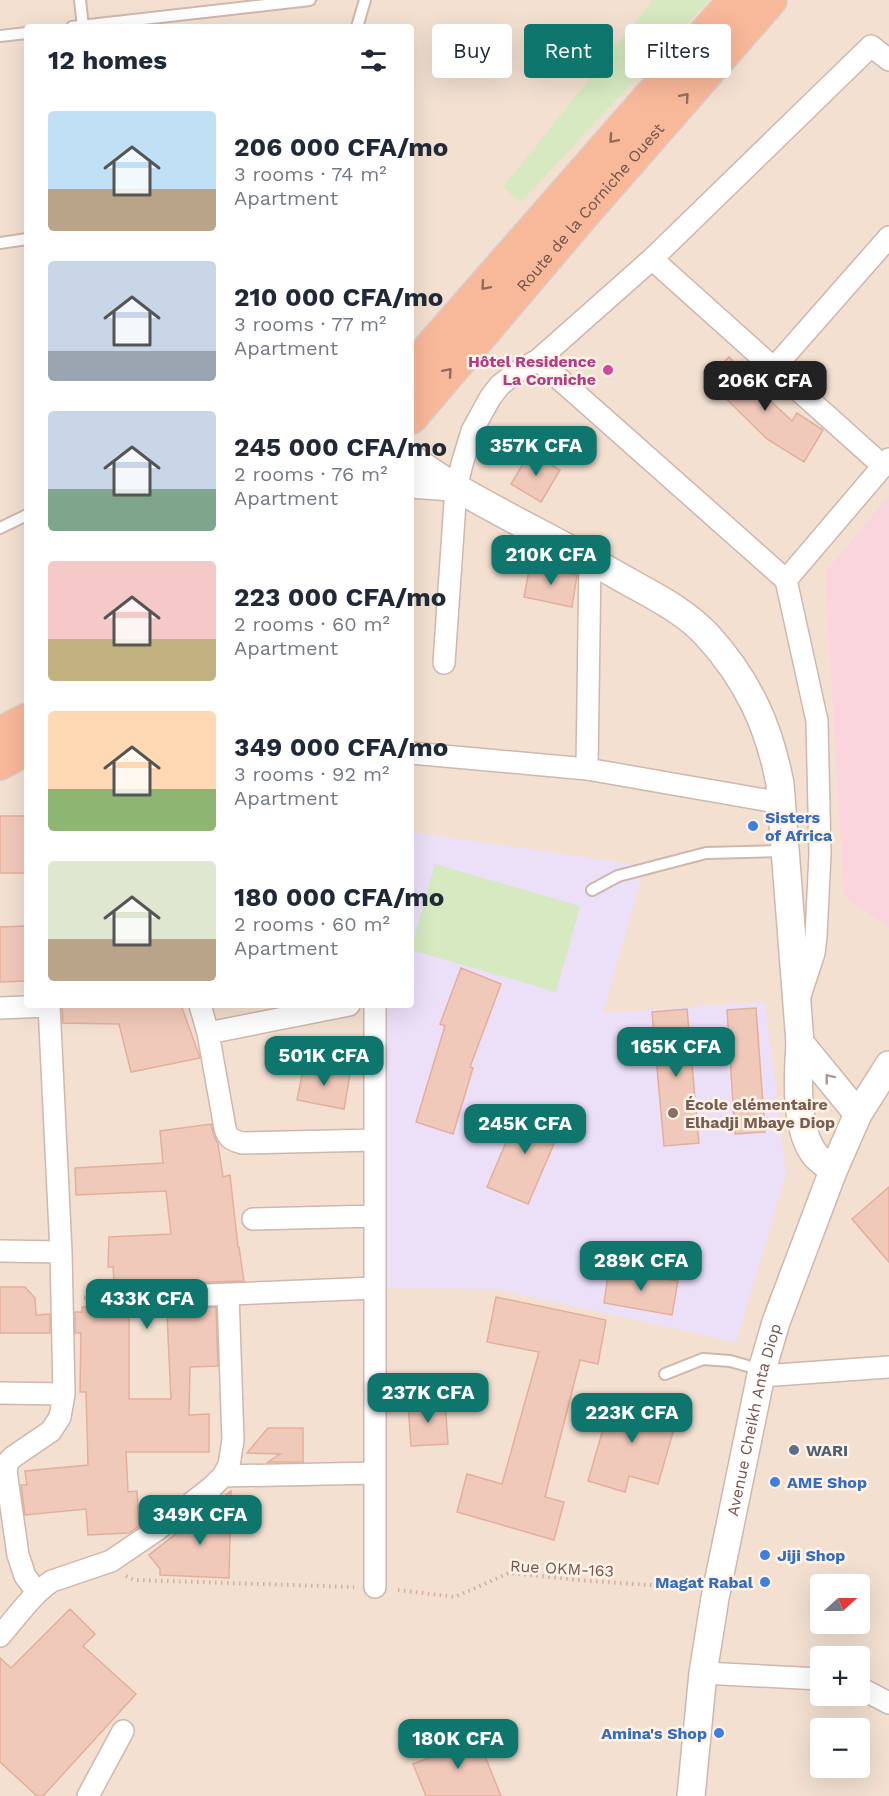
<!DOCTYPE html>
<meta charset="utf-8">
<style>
body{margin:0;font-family:"Work Sans",sans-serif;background:#f2f2f3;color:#1f2937;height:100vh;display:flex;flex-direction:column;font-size:22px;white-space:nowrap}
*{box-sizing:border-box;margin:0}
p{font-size:20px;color:#747a83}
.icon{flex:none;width:33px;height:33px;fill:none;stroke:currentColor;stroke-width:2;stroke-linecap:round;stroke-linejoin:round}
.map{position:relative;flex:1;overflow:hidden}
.drawer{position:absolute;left:24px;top:24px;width:390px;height:984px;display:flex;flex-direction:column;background:#fff;border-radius:6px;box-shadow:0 6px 24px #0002}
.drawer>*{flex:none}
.top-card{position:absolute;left:432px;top:24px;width:366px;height:54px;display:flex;gap:12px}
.needle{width:39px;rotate:69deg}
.tools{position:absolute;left:810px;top:1574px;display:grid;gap:12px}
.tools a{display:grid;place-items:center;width:60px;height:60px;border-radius:6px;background:#fff;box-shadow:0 6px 24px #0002;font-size:30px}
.price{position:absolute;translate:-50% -51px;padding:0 14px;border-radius:12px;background:#0f766e;color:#fff;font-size:20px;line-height:39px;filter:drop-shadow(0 2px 3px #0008)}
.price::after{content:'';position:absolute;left:50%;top:36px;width:18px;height:14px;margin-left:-9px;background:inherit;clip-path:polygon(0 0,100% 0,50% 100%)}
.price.active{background:#222;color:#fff}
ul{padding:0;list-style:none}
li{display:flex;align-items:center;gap:18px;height:150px;padding:0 24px}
li span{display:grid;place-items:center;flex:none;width:168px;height:120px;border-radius:6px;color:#555}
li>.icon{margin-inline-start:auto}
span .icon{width:72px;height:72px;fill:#fffc;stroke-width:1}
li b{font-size:26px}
h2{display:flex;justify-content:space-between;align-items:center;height:72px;padding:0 24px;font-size:26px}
.chip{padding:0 21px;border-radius:6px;background:#fff;box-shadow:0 6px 24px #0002;font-size:21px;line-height:54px}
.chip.active{background:#0f766e;color:#fff}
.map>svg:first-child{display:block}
.residential{fill:#f3e0d1;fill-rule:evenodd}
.education{fill:#ecdff8}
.medical{fill:#fad5de}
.green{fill:#d6e9c1}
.building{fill:#f1c9ba;stroke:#e3ae9b;stroke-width:1.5}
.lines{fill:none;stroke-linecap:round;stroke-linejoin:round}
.service-casing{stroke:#cfb7ac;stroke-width:14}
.minor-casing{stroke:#cfb7ac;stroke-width:24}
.tertiary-casing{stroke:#cfb7ac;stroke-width:30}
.trunk-casing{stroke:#d8cfcc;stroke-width:36}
.path{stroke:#d5ad9d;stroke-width:4;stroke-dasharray:1.5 4.5;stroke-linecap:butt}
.service{stroke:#fff;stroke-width:10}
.minor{stroke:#fff;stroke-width:21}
.tertiary{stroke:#fff;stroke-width:27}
.trunk{stroke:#f8b89a;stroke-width:33}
.oneway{stroke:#946c5d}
.oneway2{stroke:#ab9892}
.hotel-dot{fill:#d1479c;stroke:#fff3e8;stroke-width:2}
.shop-dot{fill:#3f7fe0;stroke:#fff3e8;stroke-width:2}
.education-dot{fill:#8d6e63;stroke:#fff3e8;stroke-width:2}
.service-dot{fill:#5c6f8a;stroke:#fff3e8;stroke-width:2}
.labels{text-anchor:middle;stroke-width:5;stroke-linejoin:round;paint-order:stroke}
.street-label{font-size:16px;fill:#735349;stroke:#fff3e8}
.hotel-label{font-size:16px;font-weight:bold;fill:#b23c85;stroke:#fff3e8;text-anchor:end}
.shop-label{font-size:16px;font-weight:bold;fill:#366cbe;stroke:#fff3e8;text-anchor:start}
.education-label{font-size:16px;font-weight:bold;fill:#785e54;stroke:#fff3e8;text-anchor:start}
.service-label{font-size:16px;font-weight:bold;fill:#4e5e75;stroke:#fff3e8;text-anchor:start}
</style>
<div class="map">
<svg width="889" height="1796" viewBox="0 0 889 1796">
<rect width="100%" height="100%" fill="#fcefe2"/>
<path class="residential" d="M 0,0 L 889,0 L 889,1796 L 0,1796 ZM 27,27 L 411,27 L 411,1005 L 27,1005 ZM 820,1584 L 860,1584 L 860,1623 L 820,1623 ZM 820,1656 L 860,1656 L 860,1695 L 820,1695 ZM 820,1728 L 860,1728 L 860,1767 L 820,1767 Z"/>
<path class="education" d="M 411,832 L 645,866 L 603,1013 L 765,1002 L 786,1174 L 736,1342 L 496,1289 L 375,1288 L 374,1005 L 411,1005 Z"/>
<path class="medical" d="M 889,496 L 889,928 L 844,896 L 825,573 Z"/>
<path class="green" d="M 653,0 L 709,0 L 521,202 L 503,187 Z
M 435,864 L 580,906 L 556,992 L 411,950 Z"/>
<path class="building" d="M 729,357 L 751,379 L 749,381 L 792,421 L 797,413 L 823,430 L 804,462 L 767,439 L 706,379 Z
M 530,452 L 560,470 L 541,502 L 511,484 Z
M 530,565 L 577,575 L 572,607 L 524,597 Z
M 0,816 L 27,816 L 27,873 L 0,873 Z
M 27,926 L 27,981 L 0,982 L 0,927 Z
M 461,968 L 501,984 L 470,1067 L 473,1068 L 453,1134 L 416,1122 L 445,1026 L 440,1024 Z
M 62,1005 L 181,1005 L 200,1058 L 131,1072 L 119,1024 L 63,1023 Z
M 756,1008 L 765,1132 L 735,1134 L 727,1010 Z
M 687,1009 L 699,1143 L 664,1146 L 652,1012 Z
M 304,1065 L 350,1074 L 344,1109 L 297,1100 Z
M 522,1105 L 563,1123 L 528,1204 L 487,1187 Z
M 211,1124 L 214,1136 L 218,1144 L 223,1177 L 230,1175 L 238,1247 L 239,1247 L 244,1281 L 181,1283 L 175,1286 L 171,1290 L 169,1296 L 171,1302 L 177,1308 L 216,1307 L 218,1366 L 190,1367 L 189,1415 L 209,1414 L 209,1452 L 126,1452 L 128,1492 L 137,1491 L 139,1526 L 129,1533 L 88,1535 L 86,1509 L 25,1515 L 21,1485 L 27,1485 L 25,1471 L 88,1465 L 86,1392 L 80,1392 L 81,1333 L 75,1333 L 75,1312 L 82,1312 L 82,1307 L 129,1306 L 129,1399 L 171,1399 L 166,1293 L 115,1295 L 113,1267 L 108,1267 L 109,1237 L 171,1234 L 166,1191 L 76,1195 L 75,1168 L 163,1163 L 160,1131 Z
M 889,1187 L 889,1262 L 852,1219 Z
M 609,1269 L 678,1281 L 672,1315 L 604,1303 Z
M 0,1287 L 25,1287 L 35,1298 L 36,1315 L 50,1314 L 50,1333 L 0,1333 Z
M 496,1297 L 606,1320 L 598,1364 L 580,1360 L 545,1497 L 564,1502 L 554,1540 L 457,1512 L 467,1474 L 502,1484 L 539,1352 L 487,1342 Z
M 613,1395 L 678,1415 L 658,1484 L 629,1476 L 625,1492 L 588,1481 Z
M 445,1401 L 448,1444 L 411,1446 L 408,1403 Z
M 268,1428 L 303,1428 L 303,1462 L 268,1462 L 280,1454 L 247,1453 Z
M 231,1491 L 229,1578 L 160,1575 L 160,1569 L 149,1555 Z
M 70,1609 L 95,1634 L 83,1646 L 136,1694 L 43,1796 L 37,1796 L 0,1762 L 0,1658 L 11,1668 Z
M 474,1729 L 501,1796 L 426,1796 L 413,1764 L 444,1752 L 441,1743 Z"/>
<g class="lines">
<defs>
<path id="service" d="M 80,0 L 83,27
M 72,27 L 310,0
M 357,27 L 365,0
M 0,36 L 27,33
M 0,243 L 27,239
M 0,528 L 27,515
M 592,890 L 618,876 L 706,853 L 785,851
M 665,1374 L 703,1359 L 730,1361 L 762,1370"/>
<path id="minor" d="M 652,259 L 883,466
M 538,360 L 786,580 L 817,721 L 820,854 L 816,936 L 814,953 L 799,999
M 773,369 L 889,237
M 786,580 L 889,459
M 444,663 L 456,488 L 462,464 L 472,431 L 490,398 L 500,385 L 517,372 L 538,360 L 652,259 L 871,46 L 889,60
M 411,753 L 587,769 L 782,803
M 587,769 L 590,560
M 200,1005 L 208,1033 L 225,1128 C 227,1138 232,1140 242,1143 L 375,1140
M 0,1008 L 49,1006
M 208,1033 L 349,1005
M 253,1219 L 375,1216
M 0,1251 L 61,1252
M 182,1296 L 375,1288
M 761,1376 L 889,1367
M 0,1393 L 64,1394
M 223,1476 L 375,1473
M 375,1587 L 375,1005
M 37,1592 L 25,1576 L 18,1555 L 6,1471 L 8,1462 L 13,1457 L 51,1431 L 60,1417 L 64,1394 L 61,1252 L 49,1005
M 0,1636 C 16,1618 32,1594 52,1581 L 111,1561 L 158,1529 L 212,1487 L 223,1476 L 229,1465 L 233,1440 L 228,1294
M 703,1673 L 820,1679
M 860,1688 L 889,1703
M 88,1796 L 123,1731"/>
<g id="tertiary">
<path d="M 411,458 C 426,468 441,479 457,488 C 510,519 567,546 620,577 C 650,594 684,610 707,635 C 748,680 769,726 780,784 L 800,1043 C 798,1074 794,1130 816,1156 C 821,1161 828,1166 833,1171"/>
<path d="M 411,484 L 452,487"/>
<path d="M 800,1043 L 858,1114"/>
<path id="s1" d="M 691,1796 L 703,1673 L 715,1598 L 762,1370 L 776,1322 L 833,1171 L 858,1114 L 889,1065"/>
</g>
<g id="trunk">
<path d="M 411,370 L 735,0"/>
<path id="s2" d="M 411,417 L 583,214 L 770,0"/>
<path d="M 0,734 L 27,720"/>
<path d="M 0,763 L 27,748"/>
</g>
</defs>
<use href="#service" class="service-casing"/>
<use href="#minor" class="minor-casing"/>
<use href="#tertiary" class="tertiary-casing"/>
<use href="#trunk" class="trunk-casing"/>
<path class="path" d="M 84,1298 L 160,1297
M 126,1576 L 134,1580 L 354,1587
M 398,1590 L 455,1597 L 509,1573 L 589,1581 L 680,1587 L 690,1590"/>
<use href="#service" class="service"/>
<use href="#minor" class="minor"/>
<use href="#tertiary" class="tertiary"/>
<use href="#trunk" class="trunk"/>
</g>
<defs><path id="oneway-chevron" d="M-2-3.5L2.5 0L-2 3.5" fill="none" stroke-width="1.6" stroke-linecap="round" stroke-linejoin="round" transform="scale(1.5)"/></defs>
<g class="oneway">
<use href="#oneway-chevron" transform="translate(685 97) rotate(-49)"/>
<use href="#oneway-chevron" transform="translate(613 139) rotate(131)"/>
<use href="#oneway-chevron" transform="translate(485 286) rotate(131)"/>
<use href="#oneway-chevron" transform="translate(448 372) rotate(-49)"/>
</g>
<use class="oneway2" href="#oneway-chevron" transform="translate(829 1078) rotate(-128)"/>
<circle class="hotel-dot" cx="608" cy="370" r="6"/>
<g class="shop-dot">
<circle cx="753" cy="826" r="6"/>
<circle cx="775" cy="1482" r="6"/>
<circle cx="765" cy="1555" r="6"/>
<circle cx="765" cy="1582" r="6"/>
<circle cx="719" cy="1733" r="6"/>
</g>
<circle class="education-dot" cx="673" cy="1113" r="6"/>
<circle class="service-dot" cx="794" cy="1450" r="6"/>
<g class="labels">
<g class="street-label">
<text dy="6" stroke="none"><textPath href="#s2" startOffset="276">Route de la Corniche Ouest</textPath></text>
<text dy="6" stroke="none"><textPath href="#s1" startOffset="382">Avenue Cheikh Anta Diop</textPath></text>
<text transform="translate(562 1568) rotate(3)" y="6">Rue OKM-163</text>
</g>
<g class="hotel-label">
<text x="596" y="367">Hôtel Residence<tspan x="596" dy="18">La Corniche</tspan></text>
</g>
<g class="shop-label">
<text x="765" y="823">Sisters<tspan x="765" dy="18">of Africa</tspan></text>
<text x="787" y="1488">AME Shop</text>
<text x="777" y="1561">Jiji Shop</text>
<text x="753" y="1588" text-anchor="end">Magat Rabal</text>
<text x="707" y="1739" text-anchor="end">Amina's Shop</text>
</g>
<g class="education-label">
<text x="685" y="1110">École elémentaire<tspan x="685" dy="18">Elhadji Mbaye Diop</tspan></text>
</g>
<g class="service-label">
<text x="806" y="1456">WARI</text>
</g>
</g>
</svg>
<div class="tools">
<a><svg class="needle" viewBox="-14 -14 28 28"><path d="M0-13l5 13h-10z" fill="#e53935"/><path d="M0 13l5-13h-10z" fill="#747a83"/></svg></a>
<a>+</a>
<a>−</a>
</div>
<b class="price active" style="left:765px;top:412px">206K CFA</b>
<b class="price" style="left:536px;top:477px">357K CFA</b>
<b class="price" style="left:551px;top:586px">210K CFA</b>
<b class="price" style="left:676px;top:1078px">165K CFA</b>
<b class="price" style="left:324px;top:1087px">501K CFA</b>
<b class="price" style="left:525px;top:1155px">245K CFA</b>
<b class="price" style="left:641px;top:1292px">289K CFA</b>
<b class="price" style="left:147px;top:1330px">433K CFA</b>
<b class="price" style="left:428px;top:1424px">237K CFA</b>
<b class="price" style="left:632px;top:1444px">223K CFA</b>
<b class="price" style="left:200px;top:1546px">349K CFA</b>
<b class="price" style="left:458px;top:1770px">180K CFA</b>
<div class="top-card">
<a class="chip">Buy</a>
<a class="chip active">Rent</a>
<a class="chip">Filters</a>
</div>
<section class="drawer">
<h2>12 homes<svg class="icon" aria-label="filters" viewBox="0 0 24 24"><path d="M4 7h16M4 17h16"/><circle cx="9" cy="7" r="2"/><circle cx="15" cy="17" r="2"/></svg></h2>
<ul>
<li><span style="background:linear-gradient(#bfe0f5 65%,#b9a48a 0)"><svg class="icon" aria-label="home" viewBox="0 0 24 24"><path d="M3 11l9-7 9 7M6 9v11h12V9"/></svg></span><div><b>206 000 CFA/mo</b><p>3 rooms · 74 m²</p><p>Apartment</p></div></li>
<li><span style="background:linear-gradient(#c9d6e8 75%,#9aa5b1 0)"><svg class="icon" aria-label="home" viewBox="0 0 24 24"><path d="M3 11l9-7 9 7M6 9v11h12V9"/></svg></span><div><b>210 000 CFA/mo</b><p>3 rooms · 77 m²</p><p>Apartment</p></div></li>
<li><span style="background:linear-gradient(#c9d6e8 65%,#7fa58c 0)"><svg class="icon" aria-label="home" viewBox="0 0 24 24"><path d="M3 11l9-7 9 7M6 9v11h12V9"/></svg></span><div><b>245 000 CFA/mo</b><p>2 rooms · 76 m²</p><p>Apartment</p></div></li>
<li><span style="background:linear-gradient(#f6c9c9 65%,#c2b280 0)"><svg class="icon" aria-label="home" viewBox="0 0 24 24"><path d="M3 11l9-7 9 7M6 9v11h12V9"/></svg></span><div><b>223 000 CFA/mo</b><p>2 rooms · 60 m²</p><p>Apartment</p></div></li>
<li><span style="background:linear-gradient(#ffd9b3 65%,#8fb573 0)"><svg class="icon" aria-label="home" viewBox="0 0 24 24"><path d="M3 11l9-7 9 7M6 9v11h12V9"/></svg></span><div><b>349 000 CFA/mo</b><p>3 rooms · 92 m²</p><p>Apartment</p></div></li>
<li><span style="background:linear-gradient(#dfe7d0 65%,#b9a48a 0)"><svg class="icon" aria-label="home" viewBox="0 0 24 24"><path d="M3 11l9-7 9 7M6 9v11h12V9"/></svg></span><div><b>180 000 CFA/mo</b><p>2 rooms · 60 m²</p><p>Apartment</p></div></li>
</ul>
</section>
</div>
